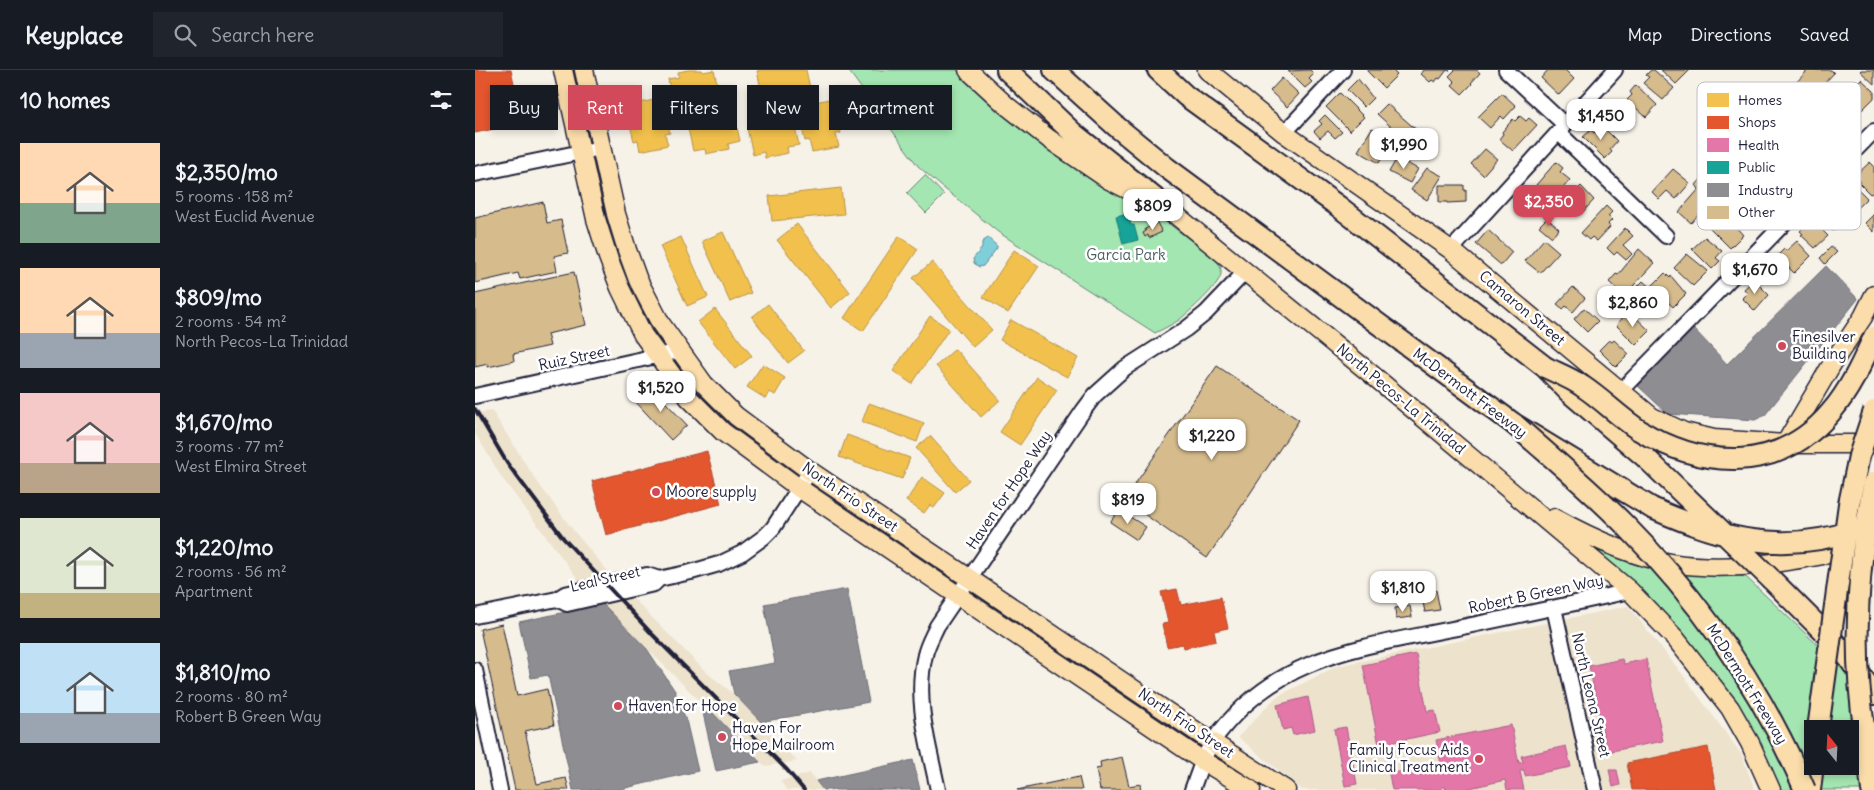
<!DOCTYPE html>
<meta charset="utf-8">
<style>
body{margin:0;font-family:Delius,sans-serif;background:#20242c;color:#f1f3f6;height:100vh;display:flex;flex-direction:column;font-size:19px;white-space:nowrap}
*{box-sizing:border-box;margin:0}
p{font-size:16px;color:#9ea1a6}
.icon{flex:none;width:28px;height:28px;fill:none;stroke:currentColor;stroke-width:2;stroke-linecap:round;stroke-linejoin:round}
.map{position:relative;flex:1;overflow:hidden}
.panel{display:flex;flex-direction:column;background:#171b24;width:475px}
.panel>*{flex:none}
.banner{position:absolute;left:15px;top:15px;width:475px;height:45px;display:flex;gap:10px}
.needle{width:32px;rotate:342deg}
.tools{position:absolute;left:1329px;top:650px;display:grid;gap:10px}
.tools a{display:grid;place-items:center;width:55px;height:55px;border-radius:0px;background:#171b24;box-shadow:0 2px 8px #0003;font-size:25px}
.price{position:absolute;translate:-50% -42px;padding:0 11px;border-radius:10px;background:#fff;color:#222;font-size:16px;line-height:32px;filter:drop-shadow(0 1px 2px #0008)}
.price::after{content:'';position:absolute;left:50%;top:30px;width:15px;height:11px;margin-left:-8px;background:inherit;clip-path:polygon(0 0,100% 0,50% 100%)}
.price.current{background:#d1495b;color:#fff}
ul{padding:0;list-style:none}
li{display:flex;align-items:center;gap:15px;height:125px;padding:0 20px}
li span{display:grid;place-items:center;flex:none;width:140px;height:100px;border-radius:0px;color:#555}
li>.icon{margin-inline-start:auto}
span .icon{width:60px;height:60px;fill:#fffc;stroke-width:1}
li b{font-size:21px}
h2{display:flex;justify-content:space-between;align-items:center;height:60px;padding:0 20px;font-size:21px}
.pill{padding:0 18px;border-radius:0px;background:#171b24;box-shadow:0 2px 8px #0003;font-size:18px;line-height:45px}
.pill.current{background:#d1495b;color:#fff}
header{display:flex;align-items:center;gap:30px;box-sizing:border-box;height:70px;padding:0 25px;background:#171b24;border-bottom:1px solid #363941}
header strong{font-size:24px}
nav{display:flex;gap:28px;margin-inline-start:auto;font-size:18px}
.search{width:350px;height:45px;background:#20242c;display:flex;align-items:center;gap:12px;box-sizing:border-box;padding:0 18px;border-radius:0px;color:#9ea1a6;font-size:19px}
main{display:flex;flex:1;min-height:0}
.map>svg:first-child{display:block}
.built{fill:#ede2cc}
.green{fill:#a4e6b1;stroke:#638476;fill-rule:evenodd}
.water{fill:#7fcfda;stroke:#5a8a9a}
.homes{fill:#f2c14e;stroke:#b49148}
.shops{fill:#e4572e;stroke:#aa4732}
.health{fill:#e377a8;stroke:#a95e87}
.public{fill:#17a398;stroke:#1a7c7c}
.industry{fill:#8d8d92;stroke:#6d6d78}
.building{fill:#d6bc8c;stroke:#22223b}
.lines{fill:none;stroke-linecap:round;stroke-linejoin:round}
.minor-casing{stroke:#22223b;stroke-width:18}
.major-casing{stroke:#22223b;stroke-width:21}
.highway-casing{stroke:#22223b;stroke-width:24}
.minor{stroke:#fff;stroke-width:14}
.major{stroke:#fbddab;stroke-width:18}
.highway{stroke:#fbddab;stroke-width:20}
.rail{stroke:#22223b;stroke-width:4}
.highway-bridge-casing{stroke:#22223b;stroke-width:24;stroke-linecap:butt}
.highway-bridge{stroke:#fbddab;stroke-width:20}
.poi-dot{fill:#d1495b;stroke:#fff;stroke-width:2}
.labels{text-anchor:middle;stroke-width:5;stroke-linejoin:round;paint-order:stroke}
.park-label{font-size:15px;fill:#495d5e;stroke:#fff}
.street-label{font-size:15px;fill:#22223b;stroke:#fff}
.poi-label{font-size:15px;fill:#22223b;stroke:#fff;text-anchor:start}
.key{fill:#fff;stroke:#bdbdc4;stroke-width:1}
.key-label{font-size:14px;fill:#22223b}
</style>
<header>
<strong>Keyplace</strong>
<div class="search"><svg class="icon" aria-label="search" viewBox="0 0 24 24"><circle cx="10" cy="10" r="6"/><path d="M15 15l6 6"/></svg>Search here</div>
<nav><a>Map</a><a>Directions</a><a>Saved</a></nav>
</header>
<main>
<section class="panel">
<h2>10 homes<svg class="icon" aria-label="filters" viewBox="0 0 24 24"><path d="M4 7h16M4 17h16"/><circle cx="9" cy="7" r="2"/><circle cx="15" cy="17" r="2"/></svg></h2>
<ul>
<li><span style="background:linear-gradient(#ffd9b3 60%,#7fa58c 0)"><svg class="icon" aria-label="home" viewBox="0 0 24 24"><path d="M3 11l9-7 9 7M6 9v11h12V9"/></svg></span><div><b>$2,350/mo</b><p>5 rooms · 158 m²</p><p>West Euclid Avenue</p></div></li>
<li><span style="background:linear-gradient(#ffd9b3 65%,#9aa5b1 0)"><svg class="icon" aria-label="home" viewBox="0 0 24 24"><path d="M3 11l9-7 9 7M6 9v11h12V9"/></svg></span><div><b>$809/mo</b><p>2 rooms · 54 m²</p><p>North Pecos-La Trinidad</p></div></li>
<li><span style="background:linear-gradient(#f6c9c9 70%,#b9a48a 0)"><svg class="icon" aria-label="home" viewBox="0 0 24 24"><path d="M3 11l9-7 9 7M6 9v11h12V9"/></svg></span><div><b>$1,670/mo</b><p>3 rooms · 77 m²</p><p>West Elmira Street</p></div></li>
<li><span style="background:linear-gradient(#dfe7d0 75%,#c2b280 0)"><svg class="icon" aria-label="home" viewBox="0 0 24 24"><path d="M3 11l9-7 9 7M6 9v11h12V9"/></svg></span><div><b>$1,220/mo</b><p>2 rooms · 56 m²</p><p>Apartment</p></div></li>
<li><span style="background:linear-gradient(#bfe0f5 70%,#9aa5b1 0)"><svg class="icon" aria-label="home" viewBox="0 0 24 24"><path d="M3 11l9-7 9 7M6 9v11h12V9"/></svg></span><div><b>$1,810/mo</b><p>2 rooms · 80 m²</p><p>Robert B Green Way</p></div></li>
</ul>
</section>
<div class="map">
<svg width="1399" height="720" viewBox="0 0 1399 720">
<rect width="100%" height="100%" fill="#f7f2e8"/>
<filter id="ink" filterUnits="userSpaceOnUse"><feTurbulence type="fractalNoise" baseFrequency=".02" numOctaves="2"/><feDisplacementMap in="SourceGraphic" scale="10" xChannelSelector="R" yChannelSelector="G"/><feConvolveMatrix kernelMatrix="1 2 1 2 8 2 1 2 1" color-interpolation-filters="sRGB"/></filter>
<g filter="url(#ink)">
<path class="built" d="M 17,341 L 61,410 L 98,460 L 137,506 L 106,513 L 27,408 L 0,363 L 0,343 Z
M 155,525 L 231,602 L 259,624 L 322,691 L 290,696 L 122,529 Z
M 1153,536 L 1208,605 L 1267,685 L 1280,720 L 827,720 L 763,667 L 801,627 L 862,596 Z
M 335,703 L 348,720 L 312,720 L 305,711 Z"/>
<path class="green" d="M 373,0 L 484,0 L 623,110 L 686,148 L 741,189 C 744,194 747,198 746,204 C 744,216 714,242 704,250 C 696,255 688,259 680,263 L 523,162 L 466,116 L 443,96 Z
M 450,105 L 469,125 L 451,143 L 432,123 Z
M 1101,469 L 1226,503 L 1271,507 L 1371,602 L 1399,648 L 1399,720 L 1346,720 L 1346,703 L 1328,720 L 1299,720 L 1280,668 L 1236,598 L 1172,528 ZM 1338,659 L 1375,659 L 1375,696 L 1338,696 Z"/>
<path class="water" d="M 513,168 L 522,176 L 522,178 L 508,196 L 504,197 L 499,193 L 498,189 L 507,178 L 507,172 Z"/>
<path class="homes" d="M 213,0 L 227,0 L 228,2 L 239,0 L 245,26 L 233,29 L 234,33 L 211,39 L 210,34 L 198,36 L 193,9 L 204,7 L 203,2 Z
M 286,0 L 331,0 L 335,18 L 323,21 L 323,25 L 301,30 L 300,26 L 288,28 L 282,1 Z
M 183,29 L 185,40 L 190,39 L 195,63 L 190,64 L 193,75 L 165,81 L 163,70 L 159,71 L 153,47 L 158,46 L 156,35 Z
M 354,29 L 356,41 L 361,40 L 366,63 L 361,64 L 364,77 L 337,82 L 334,70 L 330,71 L 325,48 L 329,47 L 327,35 Z
M 247,42 L 247,47 L 259,44 L 265,71 L 253,74 L 254,79 L 231,84 L 230,79 L 218,81 L 212,54 L 224,51 L 223,47 Z
M 306,46 L 307,51 L 318,48 L 324,75 L 312,77 L 313,83 L 290,88 L 289,82 L 278,85 L 272,58 L 283,56 L 282,51 Z
M 366,118 L 369,144 L 297,151 L 294,126 Z
M 322,154 L 375,222 L 356,238 L 302,170 Z
M 248,162 L 276,223 L 255,232 L 227,171 Z
M 424,166 L 443,179 L 388,261 L 369,248 Z
M 206,167 L 233,227 L 212,236 L 185,176 Z
M 539,180 L 564,196 L 533,243 L 508,227 Z
M 457,192 L 517,260 L 498,277 L 438,208 Z
M 293,234 L 329,281 L 313,293 L 277,247 Z
M 240,239 L 277,286 L 260,299 L 223,252 Z
M 455,246 L 474,259 L 437,314 L 418,301 Z
M 536,250 L 603,288 L 592,307 L 525,270 Z
M 480,279 L 525,330 L 506,347 L 461,296 Z
M 288,294 L 310,308 L 300,325 L 295,322 L 291,329 L 272,317 Z
M 562,307 L 582,320 L 545,375 L 525,362 Z
M 394,333 L 449,353 L 442,372 L 387,352 Z
M 372,365 L 435,388 L 427,409 L 364,387 Z
M 455,366 L 494,410 L 480,422 L 441,378 Z
M 447,407 L 470,423 L 459,438 L 455,435 L 449,443 L 431,431 Z"/>
<path class="shops" d="M 0,0 L 36,0 L 48,53 L 0,63 Z
M 232,381 L 246,434 L 131,465 L 117,411 Z
M 702,519 L 706,535 L 746,527 L 753,558 L 739,561 L 741,571 L 709,578 L 708,574 L 692,577 L 687,554 L 693,553 L 686,522 Z
M 1233,677 L 1241,720 L 1157,720 L 1152,693 Z"/>
<path class="health" d="M 941,584 L 952,641 L 960,640 L 965,662 L 904,675 L 888,595 Z
M 1147,589 L 1149,594 L 1171,589 L 1188,671 L 1132,682 L 1114,596 Z
M 833,627 L 840,660 L 818,665 L 816,658 L 808,660 L 802,635 Z
M 1036,655 L 1044,693 L 1048,692 L 1046,686 L 1091,676 L 1096,697 L 1050,706 L 1049,700 L 1045,701 L 1049,720 L 1032,720 L 1030,710 L 986,720 L 971,720 L 970,717 L 967,717 L 967,720 L 917,720 L 914,704 L 962,694 L 963,700 L 967,699 L 961,670 Z
M 871,657 L 882,714 L 870,716 L 859,659 Z
M 1134,700 L 1142,700 L 1145,715 L 1138,717 Z"/>
<path class="public" d="M 653,143 L 656,155 L 659,155 L 663,170 L 648,174 L 641,146 Z"/>
<path class="industry" d="M 1351,196 L 1383,229 L 1290,345 L 1280,350 L 1193,344 L 1163,316 L 1219,259 L 1252,294 Z
M 372,519 L 394,632 L 286,652 L 259,624 L 254,601 L 300,593 L 289,534 Z
M 128,534 L 172,579 L 200,621 L 211,650 L 223,701 L 142,720 L 98,720 L 73,605 L 56,608 L 44,552 Z
M 235,640 L 285,692 L 241,701 L 228,643 Z
M 438,690 L 445,720 L 348,720 L 341,711 Z"/>
<path class="building" d="M 835,0 L 839,4 L 834,9 L 837,12 L 830,18 L 813,1 Z
M 891,0 L 917,0 L 922,5 L 909,18 Z
M 949,0 L 975,0 L 972,0 L 965,9 L 963,8 L 960,12 L 957,10 L 955,12 L 946,4 Z
M 980,0 L 1002,0 L 1005,3 L 996,13 L 997,14 L 987,24 L 977,15 L 980,12 L 974,6 Z
M 1073,0 L 1090,0 L 1099,9 L 1084,25 L 1066,8 Z
M 1176,0 L 1179,0 L 1199,18 L 1188,30 L 1168,13 L 1174,7 L 1171,5 Z
M 1186,0 L 1215,0 L 1201,14 Z
M 1333,0 L 1356,0 L 1359,3 L 1343,20 L 1340,17 L 1327,30 L 1315,19 Z
M 1386,0 L 1399,0 L 1399,14 L 1385,1 Z
M 807,8 L 824,24 L 812,37 L 795,21 Z
M 883,9 L 898,28 L 889,37 L 872,20 Z
M 1386,9 L 1399,21 L 1399,28 L 1387,40 L 1368,22 L 1376,13 L 1379,16 Z
M 1161,15 L 1182,35 L 1171,47 L 1152,30 L 1157,25 L 1155,22 Z
M 865,23 L 889,47 L 875,61 L 851,37 Z
M 1027,23 L 1041,36 L 1029,49 L 1026,46 L 1015,58 L 1003,47 Z
M 912,34 L 945,63 L 935,74 L 902,44 Z
M 850,45 L 867,62 L 860,68 L 853,61 L 845,68 L 839,61 L 847,54 L 844,51 Z
M 1045,46 L 1051,51 L 1054,48 L 1062,55 L 1038,81 L 1024,69 L 1028,64 L 1027,62 L 1038,49 L 1040,51 Z
M 1127,56 L 1142,71 L 1135,79 L 1137,82 L 1130,89 L 1108,67 L 1116,60 L 1119,63 Z
M 897,58 L 917,69 L 904,93 L 883,81 Z
M 1010,79 L 1022,89 L 1008,105 L 996,94 Z
M 922,88 L 943,99 L 935,113 L 914,102 Z
M 1081,92 L 1088,98 L 1085,102 L 1095,110 L 1081,126 L 1074,120 L 1070,124 L 1061,115 Z
M 1395,92 L 1399,96 L 1399,125 L 1397,123 L 1395,124 L 1383,112 L 1385,111 L 1380,106 Z
M 952,98 L 967,106 L 952,130 L 936,120 Z
M 1198,99 L 1215,113 L 1201,129 L 1192,121 L 1184,129 L 1177,122 Z
M 1229,106 L 1245,120 L 1216,153 L 1204,142 L 1224,119 L 1221,115 Z
M 1374,110 L 1392,128 L 1377,143 L 1359,125 Z
M 964,115 L 989,115 L 989,120 L 991,120 L 991,132 L 972,133 L 972,132 L 964,132 Z
M 1106,116 L 1119,130 L 1106,144 L 1102,141 L 1101,142 L 1090,133 Z
M 68,132 L 72,153 L 86,150 L 93,183 L 79,186 L 82,201 L 45,209 L 43,203 L 0,213 L 0,148 Z
M 1356,132 L 1358,134 L 1360,133 L 1373,146 L 1358,161 L 1342,145 Z
M 1131,136 L 1137,142 L 1133,146 L 1137,150 L 1133,154 L 1135,157 L 1122,171 L 1117,167 L 1114,170 L 1106,163 Z
M 1244,144 L 1250,150 L 1252,147 L 1268,165 L 1255,178 L 1233,156 Z
M 1399,144 L 1399,162 L 1390,153 Z
M 1072,148 L 1084,159 L 1077,167 L 1064,156 Z
M 681,151 L 687,162 L 674,168 L 673,165 L 670,167 L 668,163 L 671,161 L 670,159 L 680,154 L 679,152 Z
M 1335,151 L 1338,154 L 1339,152 L 1353,166 L 1340,178 L 1326,165 L 1328,164 L 1325,161 Z
M 1150,158 L 1158,166 L 1148,175 L 1157,184 L 1151,190 L 1142,182 L 1139,185 L 1132,178 Z
M 1013,160 L 1037,182 L 1026,195 L 1001,174 Z
M 1230,167 L 1247,181 L 1241,188 L 1245,191 L 1237,199 L 1217,179 Z
M 1069,169 L 1084,182 L 1065,203 L 1050,191 Z
M 1322,171 L 1336,186 L 1319,203 L 1302,186 L 1309,179 L 1311,181 Z
M 1356,177 L 1362,182 L 1350,194 L 1345,188 Z
M 1164,179 L 1179,193 L 1149,226 L 1134,212 L 1141,204 L 1143,205 Z
M 1212,184 L 1233,201 L 1218,216 L 1199,198 Z
M 99,202 L 111,255 L 72,264 L 75,276 L 38,284 L 39,291 L 13,297 L 13,294 L 0,297 L 0,224 Z
M 1190,203 L 1195,208 L 1196,206 L 1211,224 L 1198,237 L 1177,216 Z
M 1279,210 L 1294,225 L 1280,241 L 1267,228 L 1272,223 L 1269,219 Z
M 1168,211 L 1178,220 L 1165,234 L 1155,224 Z
M 1098,217 L 1110,228 L 1098,242 L 1091,236 L 1088,239 L 1082,234 Z
M 1109,238 L 1123,251 L 1112,262 L 1099,249 Z
M 1154,241 L 1175,261 L 1161,275 L 1141,255 Z
M 1134,270 L 1137,272 L 1139,270 L 1154,284 L 1141,297 L 1124,280 Z
M 742,296 L 824,350 L 732,488 L 649,430 Z
M 175,316 L 212,355 L 196,370 L 159,330 Z
M 644,440 L 671,457 L 662,470 L 635,452 Z
M 961,520 L 965,540 L 950,542 L 946,523 Z
M 935,536 L 937,547 L 921,549 L 920,538 Z
M 27,554 L 42,626 L 72,619 L 79,655 L 50,661 L 62,714 L 91,708 L 94,720 L 40,720 L 5,559 Z
M 647,687 L 654,716 L 665,714 L 666,720 L 625,720 L 621,699 L 626,698 L 625,692 Z
M 604,707 L 607,720 L 542,720 Z"/>
<g class="lines">
<defs>
<path id="minor" d="M 1031,0 L 1089,54
M 1083,62 L 1191,166
M 809,63 L 868,0
M 0,104 L 126,78
M 976,180 L 1140,0
M 1146,321 L 1399,61
M 0,326 L 204,281
M 82,529 L 92,534 L 179,514 L 184,509
M 1079,538 L 1120,720
M 0,546 L 82,529 L 90,524 L 172,505 L 184,509 L 216,502 L 244,494 L 267,483 L 289,467 L 298,458 L 335,401
M 0,600 L 25,720
M 463,720 C 454,676 439,630 450,585 C 452,575 458,565 462,556 L 608,341 L 620,325 L 650,298 L 711,259 L 731,243 L 770,202
M 717,720 C 723,704 728,686 738,671 C 799,586 883,578 977,559 C 1037,547 1096,534 1155,521"/>
<path id="major" d="M 88,0 L 121,149 L 133,187 L 145,218 L 168,265 L 214,328 L 248,362 L 324,418 L 728,691 L 776,720
M 109,0 L 141,144 L 152,180 L 163,210 L 186,254 L 229,314 L 261,346 L 335,401 L 737,672 L 811,720
M 493,0 L 532,36 L 574,69 L 634,110 L 697,142 L 895,303 L 1155,521 L 1200,568 L 1255,638 L 1275,673 L 1296,720
M 732,0 L 809,63 L 976,180 L 1177,347 L 1209,362 L 1239,369 L 1310,374 L 1399,374
M 1310,374 L 1360,289 L 1388,247 L 1399,225
M 1080,448 C 1116,468 1155,486 1196,493 C 1261,504 1335,488 1399,475"/>
<path id="highway" d="M 532,0 L 598,63 L 697,142
M 579,0 L 642,57 L 692,98 L 1039,354 L 1177,438
M 683,0 L 711,26 L 863,136 L 1070,297 L 1095,323 L 1171,388
M 1296,509 L 1370,583 L 1399,624
M 1390,664 L 1397,720
M 1335,720 L 1338,695"/>
</defs>
<use href="#minor" class="minor-casing"/>
<use href="#major" class="major-casing"/>
<use href="#highway" class="highway-casing"/>
<use href="#minor" class="minor"/>
<use href="#major" class="major"/>
<use href="#highway" class="highway"/>
<path class="rail" d="M 0,339 L 32,393 L 89,469 L 176,563 L 312,700 L 329,720"/>
<defs>
<path id="highway-bridge" d="M 1070,297 C 1082,303 1096,308 1107,316 C 1127,329 1144,347 1164,360 C 1228,399 1304,404 1356,342 C 1375,320 1387,293 1399,267
M 1039,354 C 1077,388 1117,421 1152,457 C 1227,533 1288,622 1330,720
M 1171,388 L 1296,509
M 1177,438 C 1246,469 1307,485 1380,460
M 1343,659 L 1374,434 L 1384,386 L 1399,341
M 1390,664 C 1377,581 1382,495 1399,412"/>
</defs>
<use href="#highway-bridge" class="highway-bridge-casing"/>
<use href="#highway-bridge" class="highway-bridge"/>
</g>
</g>
<g class="poi-dot">
<circle cx="1307" cy="276" r="5"/>
<circle cx="181" cy="422" r="5"/>
<circle cx="143" cy="636" r="5"/>
<circle cx="247" cy="667" r="5"/>
<circle cx="1004" cy="689" r="5"/>
</g>
<g class="labels">
<g class="park-label">
<text x="651" y="190">Garcia Park</text>
</g>
<g class="street-label">
<text transform="translate(1047 238) rotate(40)" y="5">Camaron Street</text>
<text transform="translate(99 288) rotate(-12)" y="5">Ruiz Street</text>
<text transform="translate(995 323) rotate(37)" y="5">McDermott Freeway</text>
<text transform="translate(926 329) rotate(40)" y="5">North Pecos-La Trinidad</text>
<text transform="translate(534 420) rotate(-56)" y="5">Haven for Hope Way</text>
<text transform="translate(375 427) rotate(34)" y="5">North Frio Street</text>
<text transform="translate(130 509) rotate(-13)" y="5">Leal Street</text>
<text transform="translate(1061 524) rotate(-12)" y="5">Robert B Green Way</text>
<text transform="translate(1272 614) rotate(58)" y="5">McDermott Freeway</text>
<text transform="translate(1116 625) rotate(77)" y="5">North Leona Street</text>
<text transform="translate(711 653) rotate(34)" y="5">North Frio Street</text>
</g>
<g class="poi-label">
<text x="1317" y="272">Finesilver<tspan x="1317" dy="17">Building</tspan></text>
<text x="191" y="427">Moore supply</text>
<text x="153" y="641">Haven For Hope</text>
<text x="257" y="663">Haven For<tspan x="257" dy="17">Hope Mailroom</tspan></text>
<text x="994" y="685" text-anchor="end">Family Focus Aids<tspan x="994" dy="17">Clinical Treatment</tspan></text>
</g>
</g>
<rect x="1222" y="12" width="164" height="148" rx="8" class="key"/>
<rect x="1232" y="23" width="22" height="14" fill="#f2c14e"/>
<rect x="1232" y="46" width="22" height="13" fill="#e4572e"/>
<rect x="1232" y="68" width="22" height="14" fill="#e377a8"/>
<rect x="1232" y="91" width="22" height="13" fill="#17a398"/>
<rect x="1232" y="113" width="22" height="14" fill="#8d8d92"/>
<rect x="1232" y="136" width="22" height="13" fill="#d6bc8c"/>
<g class="key-label">
<text x="1263" y="35">Homes</text>
<text x="1263" y="57">Shops</text>
<text x="1263" y="80">Health</text>
<text x="1263" y="102">Public</text>
<text x="1263" y="125">Industry</text>
<text x="1263" y="147">Other</text>
</g>
</svg>
<div class="tools">
<a><svg class="needle" viewBox="-14 -14 28 28"><path d="M0-13l5 13h-10z" fill="#e53935"/><path d="M0 13l5-13h-10z" fill="#9ea1a6"/></svg></a>
</div>
<b class="price" style="left:1126px;top:71px">$1,450</b>
<b class="price" style="left:929px;top:100px">$1,990</b>
<b class="price current" style="left:1074px;top:157px">$2,350</b>
<b class="price" style="left:678px;top:161px">$809</b>
<b class="price" style="left:1280px;top:225px">$1,670</b>
<b class="price" style="left:1158px;top:258px">$2,860</b>
<b class="price" style="left:186px;top:343px">$1,520</b>
<b class="price" style="left:737px;top:391px">$1,220</b>
<b class="price" style="left:653px;top:455px">$819</b>
<b class="price" style="left:928px;top:543px">$1,810</b>
<div class="banner">
<a class="pill">Buy</a>
<a class="pill current">Rent</a>
<a class="pill">Filters</a>
<a class="pill">New</a>
<a class="pill">Apartment</a>
</div>
</div>
</main>
